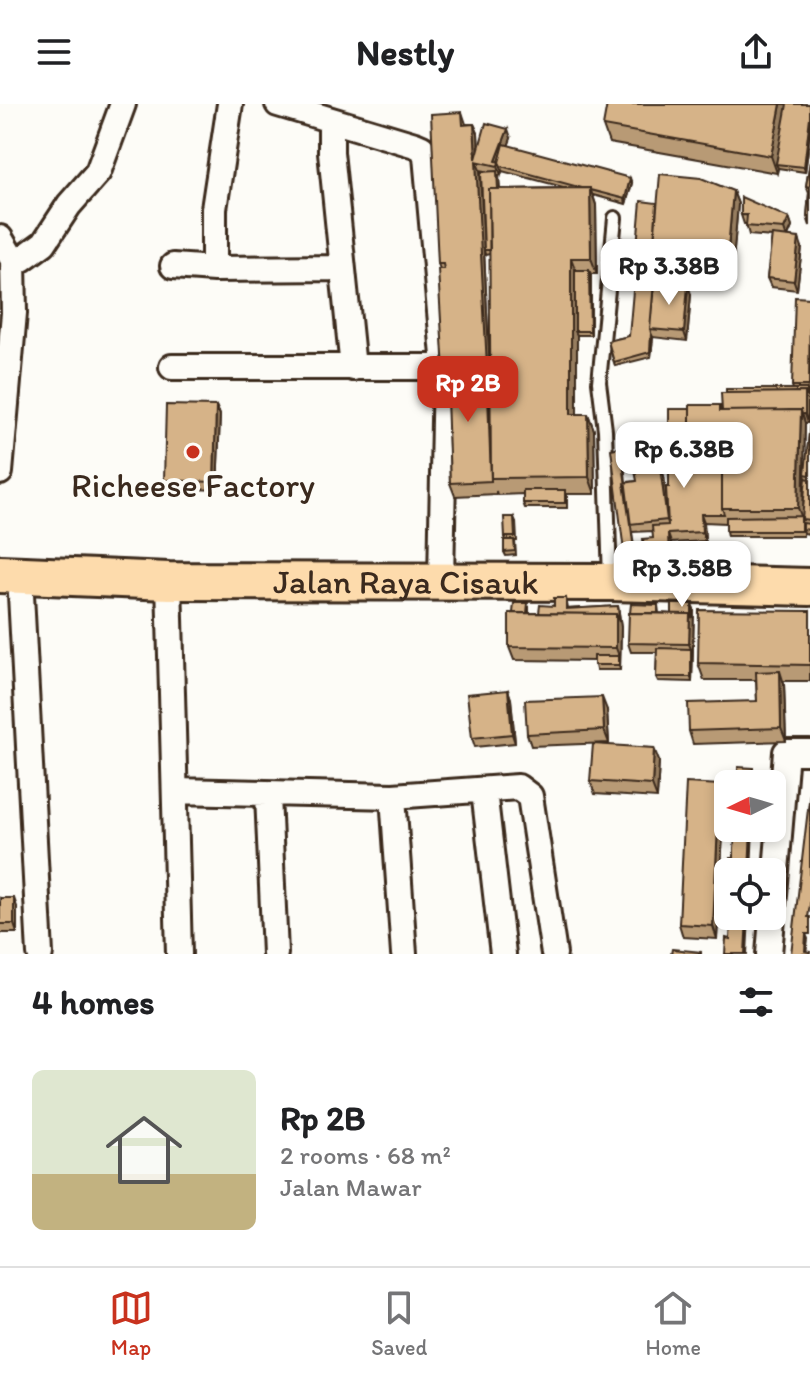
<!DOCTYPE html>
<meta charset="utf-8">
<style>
body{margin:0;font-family:Itim,sans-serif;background:#f6f6f6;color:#202124;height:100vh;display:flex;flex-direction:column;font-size:30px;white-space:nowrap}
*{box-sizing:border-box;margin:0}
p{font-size:26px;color:#757577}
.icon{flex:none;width:44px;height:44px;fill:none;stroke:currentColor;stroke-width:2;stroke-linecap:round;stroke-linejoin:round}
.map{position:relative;height:850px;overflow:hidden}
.drawer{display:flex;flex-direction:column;background:#fff;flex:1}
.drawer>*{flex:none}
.needle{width:52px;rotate:265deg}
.fabs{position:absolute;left:714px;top:666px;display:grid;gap:16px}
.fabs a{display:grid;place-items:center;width:72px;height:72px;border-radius:12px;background:#fff;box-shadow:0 4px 12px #0003;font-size:40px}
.price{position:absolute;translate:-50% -68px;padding:0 18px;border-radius:16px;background:#fff;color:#222;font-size:26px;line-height:52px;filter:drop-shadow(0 2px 4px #0008)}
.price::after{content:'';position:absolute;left:50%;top:48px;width:24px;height:18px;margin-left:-12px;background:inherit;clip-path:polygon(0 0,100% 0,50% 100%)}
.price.current{background:#c8321e;color:#fff}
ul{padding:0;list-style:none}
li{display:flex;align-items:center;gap:24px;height:200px;padding:0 32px}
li+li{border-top:2px solid #e0e0e0}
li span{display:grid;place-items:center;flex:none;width:224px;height:160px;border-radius:12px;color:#555}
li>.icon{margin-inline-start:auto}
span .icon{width:96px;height:96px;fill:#fffc;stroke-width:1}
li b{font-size:34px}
h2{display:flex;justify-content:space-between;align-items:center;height:96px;padding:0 32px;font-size:34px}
header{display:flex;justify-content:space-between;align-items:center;height:104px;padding:0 32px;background:#fff;font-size:36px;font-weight:700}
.menu{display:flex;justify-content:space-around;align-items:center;height:112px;border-top:2px solid #e0e0e0;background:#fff;font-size:22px;color:#757577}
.menu a{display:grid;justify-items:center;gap:4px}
.menu .current{color:#c8321e}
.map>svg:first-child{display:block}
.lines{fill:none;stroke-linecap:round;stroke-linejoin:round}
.service-casing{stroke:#3b2a1e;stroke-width:18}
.minor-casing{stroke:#3b2a1e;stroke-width:30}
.primary-casing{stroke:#3b2a1e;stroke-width:42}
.service{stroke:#fdfcf7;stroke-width:12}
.minor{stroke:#fdfcf7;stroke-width:24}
.primary{stroke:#fddbac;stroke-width:36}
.wall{fill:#b89a75;stroke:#3b2a1e;stroke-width:2;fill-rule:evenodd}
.shaded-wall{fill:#967d5f;stroke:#3b2a1e;stroke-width:2}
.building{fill:#d6b388;stroke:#3b2a1e;stroke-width:2}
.poi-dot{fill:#c8321e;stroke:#fdfcf7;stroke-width:3}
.labels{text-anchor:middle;stroke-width:8;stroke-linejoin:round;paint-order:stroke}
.poi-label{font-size:34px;fill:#3b2a1e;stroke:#fdfcf7}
.street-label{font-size:34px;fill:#3b2a1e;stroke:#fdfcf7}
</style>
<header><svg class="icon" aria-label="menu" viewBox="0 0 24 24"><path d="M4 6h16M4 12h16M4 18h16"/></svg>Nestly<svg class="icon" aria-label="share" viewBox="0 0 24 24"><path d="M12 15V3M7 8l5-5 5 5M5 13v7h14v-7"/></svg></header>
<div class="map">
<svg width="810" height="850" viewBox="0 0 810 850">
<rect width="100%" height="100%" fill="#fdfcf7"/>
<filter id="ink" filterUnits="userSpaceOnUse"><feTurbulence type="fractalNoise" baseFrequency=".0125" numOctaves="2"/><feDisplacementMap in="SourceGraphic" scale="16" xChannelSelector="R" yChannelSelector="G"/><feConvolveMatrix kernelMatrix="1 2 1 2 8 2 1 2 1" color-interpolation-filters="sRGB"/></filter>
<g filter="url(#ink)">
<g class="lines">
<defs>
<path id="service" d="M 610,475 L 605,326 L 599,278 L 615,114"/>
<path id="minor" d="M 230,0 L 214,105 L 214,165 L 341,164
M 278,0 L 415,41 L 422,44 L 426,52 L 445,263 L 441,477
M 331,18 L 331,48 L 353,264
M 0,134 L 13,156 L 14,209 L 0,368
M 13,156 L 22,155 L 44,139 L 69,101 L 98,68 L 123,0
M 173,162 L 214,165
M 172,263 L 445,263
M 20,472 L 40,850
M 169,477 L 179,850
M 175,687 L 393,692 L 518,683 L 530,692 L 554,850
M 484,687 L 503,850
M 268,691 L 275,850
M 393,692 L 404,850
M 769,850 L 786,648 L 810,648"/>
<g id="primary">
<path id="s1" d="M 0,470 L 169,477 L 610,478 L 810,483"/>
</g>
</defs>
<use href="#service" class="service-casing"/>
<use href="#minor" class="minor-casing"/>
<use href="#primary" class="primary-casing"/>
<use href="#service" class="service"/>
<use href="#minor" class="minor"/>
<use href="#primary" class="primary"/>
</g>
<path class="wall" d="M 810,0 L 810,31 L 805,68 L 778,64 L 777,69 L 609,39 L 603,22 Z
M 462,8 L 466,20 L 474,20 L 478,29 L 479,46 L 511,34 L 508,42 L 632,79 L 626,100 L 593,91 L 596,101 L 597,170 L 591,170 L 591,231 L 577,231 L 577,310 L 588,310 L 594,326 L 595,390 L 567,390 L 567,404 L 525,404 L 523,399 L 523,390 L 497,391 L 496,387 L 496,390 L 455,392 L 450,379 L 447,276 L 444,268 L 440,165 L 438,160 ZM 480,66 L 486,67 L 483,142 ZM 502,67 L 567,84 L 500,85 L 499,71 L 501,71 ZM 484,146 L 485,151 L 490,150 L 490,270 Z
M 810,58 L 810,122 L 807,113 L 809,89 L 806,82 Z
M 733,87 L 738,100 L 731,180 L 699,177 L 697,173 L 698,166 L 658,163 L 657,179 L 691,190 L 687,237 L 653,233 L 651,253 L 615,262 L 608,237 L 629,232 L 657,99 Z
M 741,111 L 789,114 L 792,123 L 788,133 L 802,143 L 797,186 L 771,183 L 767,174 L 772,133 L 749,131 L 746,120 L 744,120 Z
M 810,194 L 810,290 L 809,287 L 807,287 L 808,319 L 805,319 L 803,401 L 806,374 L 805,370 L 810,319 L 810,430 L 804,429 L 803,425 L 803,432 L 727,432 L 726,427 L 726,419 L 704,418 L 705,437 L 671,439 L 672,462 L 648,464 L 645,455 L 653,434 L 653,427 L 632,428 L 636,458 L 626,460 L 625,455 L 623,348 L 626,378 L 637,377 L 660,363 L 664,372 L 667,402 L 669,383 L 722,305 L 793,285 L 792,282 Z
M 216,302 L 220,311 L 217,386 L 167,384 L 164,376 Z
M 514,413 L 516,418 L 517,437 L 515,437 L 516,451 L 506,452 L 504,448 L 506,436 L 505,433 Z
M 566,494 L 568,505 L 618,502 L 621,523 L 620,566 L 596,566 L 594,557 L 514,556 L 509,543 L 513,509 L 529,503 L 529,509 L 539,509 Z
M 658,501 L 659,509 L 672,510 L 694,505 L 692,578 L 658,577 L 656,573 L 657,548 L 631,548 L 628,539 Z
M 810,507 L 810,577 L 783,577 L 784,580 L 786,637 L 693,640 L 689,627 L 757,597 L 756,576 L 704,576 L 698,559 Z
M 508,586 L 511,595 L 515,639 L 475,643 L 472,634 Z
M 607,606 L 609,639 L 531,642 L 527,630 Z
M 659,657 L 657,694 L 595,690 L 590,677 Z
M 720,681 L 725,694 L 717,835 L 683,833 L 679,820 Z
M 0,794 L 17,803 L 17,829 L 0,829 Z"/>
<path class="shaded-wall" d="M 781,0 L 790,0 L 776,60 L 778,64 L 777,69 L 771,52 Z
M 810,13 L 810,31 L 805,68 L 804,63 Z
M 474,20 L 478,29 L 479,58 L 476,55 Z
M 508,25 L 511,34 L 501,62 L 502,67 L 501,71 L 496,57 Z
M 476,57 L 480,66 L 490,269 L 491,374 Z
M 630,74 L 632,79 L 626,100 L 625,95 Z
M 590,84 L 596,101 L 597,170 L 591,154 Z
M 733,87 L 738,100 L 731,180 L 729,176 L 730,165 L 727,157 Z
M 789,114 L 792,123 L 787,134 L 784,125 Z
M 799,134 L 802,143 L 797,186 L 794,177 Z
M 571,154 L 577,170 L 575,227 L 577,231 L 577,326 L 571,310 Z
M 656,160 L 658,163 L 653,225 Z
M 589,166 L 591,170 L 591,231 L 590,227 Z
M 688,181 L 691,190 L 687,237 L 684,228 Z
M 651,229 L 653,233 L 651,253 L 650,248 Z
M 807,285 L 808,289 L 808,319 L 805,310 L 805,288 Z
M 216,302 L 220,311 L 217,386 L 214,378 Z
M 801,306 L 805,319 L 803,417 L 798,404 Z
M 588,310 L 594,326 L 595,390 L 589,373 Z
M 660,363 L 664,372 L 670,425 L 667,416 Z
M 701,410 L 704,418 L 705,437 L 702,428 Z
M 668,430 L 671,439 L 672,462 L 669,453 Z
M 692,500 L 694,505 L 692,578 L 691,573 L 691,545 L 689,540 L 690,510 Z
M 618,502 L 621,523 L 620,566 L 619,561 L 619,552 L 616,544 L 616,510 Z
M 780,567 L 784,580 L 786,637 L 781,624 Z
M 508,586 L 511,595 L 515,639 L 512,630 Z
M 602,593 L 607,606 L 609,639 L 604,626 Z
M 654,644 L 659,657 L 657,694 L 652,681 Z
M 720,681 L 725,694 L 717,835 L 713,822 Z
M 751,724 L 753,724 L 751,768 L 749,768 Z
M 14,794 L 17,803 L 17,829 L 14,820 Z
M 747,812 L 749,812 L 747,850 L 745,850 Z
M 806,830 L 808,835 L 806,850 L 805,847 Z"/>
<path class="building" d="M 607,0 L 781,0 L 771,52 L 603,22 Z
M 787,0 L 810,0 L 810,13 L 804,63 L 776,60 Z
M 462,8 L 463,21 L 474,20 L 476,55 L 486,19 L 508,25 L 496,57 L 499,58 L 498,62 L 476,57 L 487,262 L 446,264 L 446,268 L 444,268 L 438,165 L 444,165 L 443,160 L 438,160 L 431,10 Z
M 504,40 L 630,74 L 625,95 L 590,86 L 590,84 L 582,84 L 501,62 L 499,58 L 498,62 Z
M 810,58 L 810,83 L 806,82 Z
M 497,67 L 498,85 L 489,85 L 490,146 L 484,146 L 481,68 Z
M 660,70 L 701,74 L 733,87 L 727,157 L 653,150 Z
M 590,84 L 591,154 L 571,154 L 571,310 L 588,310 L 589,373 L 491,374 L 489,85 Z
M 810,87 L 810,113 L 807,113 L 809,88 Z
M 741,93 L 789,114 L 784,125 L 746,122 L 747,111 L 741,111 Z
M 641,97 L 657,99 L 653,150 L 656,160 L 650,225 L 651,229 L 650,248 L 614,258 L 608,237 L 629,232 Z
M 772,131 L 799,134 L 794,177 L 767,174 Z
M 698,162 L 730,165 L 729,176 L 697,173 Z
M 575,166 L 589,166 L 590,227 L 575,227 Z
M 654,178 L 688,181 L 684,228 L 650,225 Z
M 795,193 L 810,194 L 809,282 L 792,282 Z
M 487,262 L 491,377 L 450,379 L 446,264 Z
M 726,285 L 807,285 L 807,293 L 805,288 L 726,289 Z
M 805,288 L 805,310 L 802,310 L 801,306 L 722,307 L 721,289 Z
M 166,301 L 216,302 L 214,378 L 164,376 Z
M 690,301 L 720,301 L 720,307 L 801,306 L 798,404 L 722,404 L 722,364 L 690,364 Z
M 669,305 L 690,305 L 690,364 L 691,369 L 722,368 L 722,404 L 724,410 L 701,410 L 702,428 L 668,430 L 669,453 L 645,455 L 643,435 L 653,434 L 652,422 L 668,421 L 666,383 L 669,383 Z
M 810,319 L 810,371 L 805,370 Z
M 621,343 L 635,454 L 625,455 L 611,345 Z
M 660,363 L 667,416 L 630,420 L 624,379 L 637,377 L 635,366 Z
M 806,374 L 810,375 L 810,416 L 802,415 Z
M 523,386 L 565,386 L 565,399 L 523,399 Z
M 801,412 L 801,427 L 726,427 L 726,413 Z
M 504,413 L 514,413 L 515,433 L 505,433 Z
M 803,419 L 810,420 L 810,426 L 803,425 Z
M 504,436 L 514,436 L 515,447 L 504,448 Z
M 554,494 L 566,494 L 566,505 L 618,502 L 619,518 L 616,510 L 539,509 L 540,501 L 554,502 Z
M 514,499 L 528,499 L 527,509 L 513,509 Z
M 631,500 L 658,501 L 658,509 L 630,509 Z
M 672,500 L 692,500 L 692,514 L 690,510 L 672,510 Z
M 699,506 L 810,507 L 810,561 L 698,559 Z
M 509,509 L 616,510 L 616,544 L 509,543 Z
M 629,509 L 690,510 L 689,540 L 628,539 Z
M 657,544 L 691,545 L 691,573 L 656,573 Z
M 594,552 L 619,552 L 619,561 L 594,561 Z
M 780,567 L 781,624 L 689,627 L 688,599 L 757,597 L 756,568 Z
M 508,586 L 512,630 L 472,634 L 467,590 Z
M 602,593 L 604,626 L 527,630 L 525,596 Z
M 593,640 L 654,644 L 652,681 L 590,677 Z
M 738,663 L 753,664 L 753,680 L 733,680 L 733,673 L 738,673 Z
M 686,679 L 720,681 L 713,822 L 679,820 Z
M 810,688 L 810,801 L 808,813 L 810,813 L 810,830 L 806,830 L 805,847 L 810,848 L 809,850 L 791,850 Z
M 731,724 L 751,724 L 749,768 L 729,768 L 730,754 L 734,754 L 734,744 L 735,733 L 731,733 Z
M 0,794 L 14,794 L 14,820 L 0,820 Z
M 728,794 L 728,812 L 747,812 L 745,850 L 725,850 L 726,834 L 730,835 L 731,814 L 727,814 Z
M 672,845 L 701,848 L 701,850 L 671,850 Z"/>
</g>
<circle class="poi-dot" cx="193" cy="348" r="8"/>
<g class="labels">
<g class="poi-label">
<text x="193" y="393">Richeese Factory</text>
</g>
<g class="street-label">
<text dy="12" stroke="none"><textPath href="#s1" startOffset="406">Jalan Raya Cisauk</textPath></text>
</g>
</g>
</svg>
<div class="fabs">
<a><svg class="needle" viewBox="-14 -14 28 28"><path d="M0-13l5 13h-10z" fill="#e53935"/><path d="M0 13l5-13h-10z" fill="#757577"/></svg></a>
<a><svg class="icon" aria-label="locate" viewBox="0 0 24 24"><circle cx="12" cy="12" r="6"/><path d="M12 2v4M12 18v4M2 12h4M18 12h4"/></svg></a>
</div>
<b class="price" style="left:669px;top:203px">Rp 3.38B</b>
<b class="price current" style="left:468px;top:320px">Rp 2B</b>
<b class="price" style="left:684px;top:386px">Rp 6.38B</b>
<b class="price" style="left:682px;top:505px">Rp 3.58B</b>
</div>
<section class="drawer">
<h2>4 homes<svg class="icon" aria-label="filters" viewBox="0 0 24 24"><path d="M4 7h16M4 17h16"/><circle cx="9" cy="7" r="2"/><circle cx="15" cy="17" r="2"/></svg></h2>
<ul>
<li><span style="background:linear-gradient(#dfe7d0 65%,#c2b280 0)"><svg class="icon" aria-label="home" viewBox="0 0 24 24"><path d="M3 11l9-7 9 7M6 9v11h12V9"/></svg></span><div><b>Rp 2B</b><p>2 rooms · 68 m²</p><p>Jalan Mawar</p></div></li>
</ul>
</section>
<nav class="menu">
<a class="current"><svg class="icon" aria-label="map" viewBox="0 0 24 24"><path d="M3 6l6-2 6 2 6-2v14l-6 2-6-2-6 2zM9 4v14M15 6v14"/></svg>Map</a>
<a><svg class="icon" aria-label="saved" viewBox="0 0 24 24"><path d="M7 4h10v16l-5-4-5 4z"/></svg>Saved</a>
<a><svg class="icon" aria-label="home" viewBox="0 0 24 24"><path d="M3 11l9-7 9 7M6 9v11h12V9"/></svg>Home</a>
</nav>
